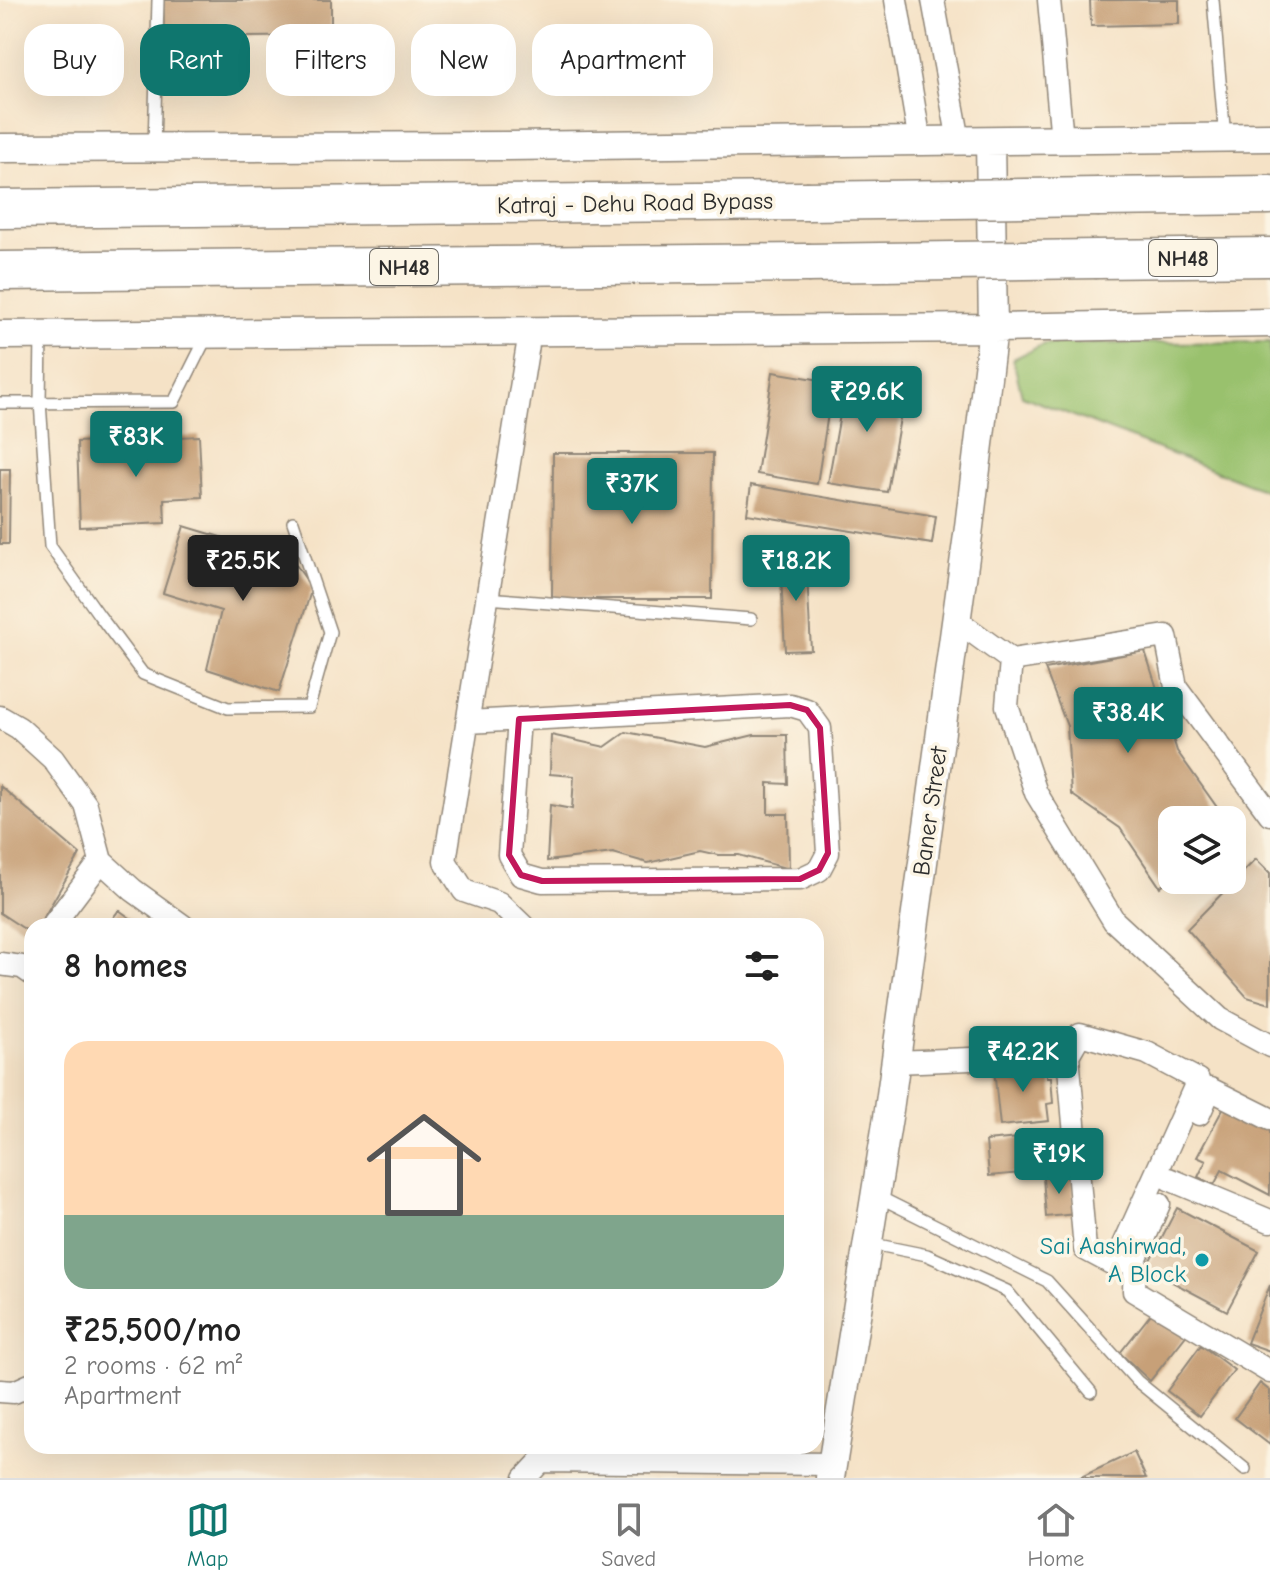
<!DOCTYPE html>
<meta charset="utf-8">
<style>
body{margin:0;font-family:"Comic Neue",sans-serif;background:#f2f2f2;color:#222;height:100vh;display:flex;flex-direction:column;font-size:30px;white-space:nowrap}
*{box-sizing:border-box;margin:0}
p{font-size:26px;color:#767676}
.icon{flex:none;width:44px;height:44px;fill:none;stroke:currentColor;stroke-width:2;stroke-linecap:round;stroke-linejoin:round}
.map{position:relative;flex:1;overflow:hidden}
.sheet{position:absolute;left:24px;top:918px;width:800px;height:536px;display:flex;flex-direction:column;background:#fff;border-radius:24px;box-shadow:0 8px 32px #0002}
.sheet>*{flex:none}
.hud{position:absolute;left:24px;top:24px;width:800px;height:72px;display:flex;gap:16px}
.tools{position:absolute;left:1158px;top:806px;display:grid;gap:16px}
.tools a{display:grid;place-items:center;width:88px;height:88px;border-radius:16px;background:#fff;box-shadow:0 8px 32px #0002;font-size:40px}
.price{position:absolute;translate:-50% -68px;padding:0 18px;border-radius:8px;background:#0f766e;color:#fff;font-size:26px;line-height:52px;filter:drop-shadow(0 2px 4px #0008)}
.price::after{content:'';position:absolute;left:50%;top:48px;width:24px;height:18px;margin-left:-12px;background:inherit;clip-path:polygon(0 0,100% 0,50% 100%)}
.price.current{background:#222;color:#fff}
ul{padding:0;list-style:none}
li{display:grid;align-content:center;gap:16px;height:424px;padding:0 40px}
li+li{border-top:2px solid #e0e0e0}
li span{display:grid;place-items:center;height:248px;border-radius:24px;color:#555}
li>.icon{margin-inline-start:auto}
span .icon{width:144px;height:144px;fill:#fffc;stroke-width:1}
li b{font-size:34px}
h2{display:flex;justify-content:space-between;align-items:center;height:96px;padding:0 40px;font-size:34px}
.chip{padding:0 28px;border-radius:24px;background:#fff;box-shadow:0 8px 32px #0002;font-size:28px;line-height:72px}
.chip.current{background:#0f766e;color:#fff}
.dock{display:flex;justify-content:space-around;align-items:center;height:112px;border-top:2px solid #e0e0e0;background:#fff;font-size:22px;color:#767676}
.dock a{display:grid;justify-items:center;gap:4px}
.dock .current{color:#0f766e}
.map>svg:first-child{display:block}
.green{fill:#99c16d;stroke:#62764c;stroke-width:2}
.building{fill:#c7a078}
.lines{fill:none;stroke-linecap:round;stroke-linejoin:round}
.service-casing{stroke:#908678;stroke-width:14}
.minor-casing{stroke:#908678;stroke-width:25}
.tertiary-casing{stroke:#908678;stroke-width:31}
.trunk-casing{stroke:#908678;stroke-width:41}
.service{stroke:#fff;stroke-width:11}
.minor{stroke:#fff;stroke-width:22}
.tertiary{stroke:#fff;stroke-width:28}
.trunk{stroke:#fff;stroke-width:38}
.trunk-bridge-casing{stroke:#908678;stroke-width:41;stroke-linecap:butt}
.trunk-bridge{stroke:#fff;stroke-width:38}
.marked{fill:none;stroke:#c2185b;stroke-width:6;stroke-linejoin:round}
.culture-dot{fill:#0f9aa8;stroke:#fcf5e5;stroke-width:3}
.labels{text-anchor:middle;stroke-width:7;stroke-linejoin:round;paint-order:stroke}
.shield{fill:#fcf5e5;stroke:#6a6863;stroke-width:2}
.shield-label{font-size:22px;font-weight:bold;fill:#2b2b2b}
.street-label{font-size:24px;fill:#2b2b2b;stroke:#fcf5e5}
.culture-label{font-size:24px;fill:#0d838f;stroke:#fcf5e5;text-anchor:end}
</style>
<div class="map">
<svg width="1270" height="1478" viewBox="0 0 1270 1478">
<rect width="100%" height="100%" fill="#fcf5e5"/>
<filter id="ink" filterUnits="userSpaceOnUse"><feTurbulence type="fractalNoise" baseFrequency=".0125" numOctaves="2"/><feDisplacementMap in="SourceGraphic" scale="16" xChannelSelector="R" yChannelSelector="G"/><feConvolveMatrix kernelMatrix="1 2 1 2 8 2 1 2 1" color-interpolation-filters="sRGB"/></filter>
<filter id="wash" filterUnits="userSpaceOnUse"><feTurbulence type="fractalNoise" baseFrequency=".006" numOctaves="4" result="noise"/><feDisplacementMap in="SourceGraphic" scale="32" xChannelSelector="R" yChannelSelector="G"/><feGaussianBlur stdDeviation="1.8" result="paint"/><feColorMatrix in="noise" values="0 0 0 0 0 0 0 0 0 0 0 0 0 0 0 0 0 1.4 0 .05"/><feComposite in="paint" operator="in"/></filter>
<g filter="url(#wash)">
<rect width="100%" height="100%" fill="#f5e2c6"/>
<path class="green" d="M 1270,342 L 1270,492 L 1022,396 L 1013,359 L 1044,344 Z"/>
<g id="blocks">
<path class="building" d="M 163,0 L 331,0 L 331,36 L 164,38 Z
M 1090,0 L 1179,0 L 1179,24 L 1091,26 Z
M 773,372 L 833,382 L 817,484 L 757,474 Z
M 847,375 L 906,384 L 887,492 L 828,483 Z
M 199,436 L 202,497 L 164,499 L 165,523 L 80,527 L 77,442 Z
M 553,453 L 713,453 L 712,599 L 552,599 Z
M 0,469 L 10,469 L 9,544 L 0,544 Z
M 751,485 L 936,516 L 932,544 L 747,514 Z
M 184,526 L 291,558 L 312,588 L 279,692 L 207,669 L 221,611 L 163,593 Z
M 806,555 L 811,650 L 785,651 L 780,557 Z
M 1145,651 L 1177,751 L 1226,820 L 1172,820 L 1172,877 L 1160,887 L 1120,828 L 1071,794 L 1067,726 L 1045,669 Z
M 626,732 L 705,747 L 754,735 L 787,735 L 788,784 L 768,783 L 768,814 L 788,814 L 789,869 L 739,855 L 718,855 L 700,851 L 648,863 L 613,853 L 547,861 L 550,805 L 572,809 L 574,776 L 550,774 L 551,735 L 605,747 Z
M 0,786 L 80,854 L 39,926 L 32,926 L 32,934 L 0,913 Z
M 1256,859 L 1270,873 L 1270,1004 L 1247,997 L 1187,929 Z
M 119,910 L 141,926 L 107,926 Z
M 1046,1064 L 1047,1077 L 1051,1077 L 1053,1103 L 1047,1104 L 1049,1121 L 1000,1126 L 994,1069 Z
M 1226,1103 L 1270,1126 L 1270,1195 L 1222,1170 L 1214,1185 L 1198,1177 L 1206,1161 L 1197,1157 Z
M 1052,1135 L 1054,1170 L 989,1176 L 986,1141 Z
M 1072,1175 L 1076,1214 L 1046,1217 L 1043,1177 Z
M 1177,1208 L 1259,1251 L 1227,1311 L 1146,1268 Z
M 1270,1285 L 1270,1351 L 1247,1343 Z
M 1155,1309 L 1188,1333 L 1150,1381 L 1120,1353 Z
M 1201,1345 L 1234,1370 L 1200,1416 L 1167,1391 Z
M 1260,1383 L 1270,1391 L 1270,1445 L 1235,1418 Z
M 1134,1452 L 1146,1478 L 1079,1478 Z"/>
</g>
</g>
<g filter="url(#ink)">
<use href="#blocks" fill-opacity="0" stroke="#908678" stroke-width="2"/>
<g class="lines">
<defs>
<path id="service" d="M 1213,0 L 1225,138
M 154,147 L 158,0
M 41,335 L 40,402 L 50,546 L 99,615 L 143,674 L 228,708 L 309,707 L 330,632 L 293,522
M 0,403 L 174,402 L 207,336
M 487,598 L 751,619
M 877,1196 L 1047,1281 L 1137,1381 L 1245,1469
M 868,1243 L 927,1255 L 1007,1291 L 1091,1392"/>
<path id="minor" d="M 896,0 L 920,142
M 933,0 L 959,141
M 1049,0 L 1062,140
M 956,620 L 1011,660 L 1166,636 L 1176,687 L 1270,814
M 1011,660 L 1007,706 L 1036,793 L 1114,921 L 1220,1019 L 1270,1046
M 0,717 L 19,728 L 53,759 L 86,805 L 101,861 L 133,890 L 183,926
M 468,722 L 790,705 L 807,710 L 820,728 L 828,853 L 819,870 L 800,879 L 542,881 L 521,875 L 509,855 L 519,719
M 52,926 L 101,861
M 523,926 L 499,903 L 464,891 L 445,861 L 530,332
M 0,964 L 22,967 L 32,974
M 895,1062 L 1068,1055 L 1085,1249 L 1115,1265 L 1198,1080 L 1147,1053 L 1080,1034 L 1068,1055
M 1199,1114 L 1210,1089 L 1270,1119
M 1169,1179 L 1270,1221
M 1159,1204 L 1135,1260 L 1134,1291 L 1270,1372
M 0,1391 L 14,1392 L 32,1384
M 525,1478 L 541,1461 L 832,1464"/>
<path id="tertiary" d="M 0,148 L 508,146 L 1270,137
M 0,335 L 993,328 L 1270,323
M 830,1478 L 888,1117 L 968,535 L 993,328 L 990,141"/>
<path id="trunk" d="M 1099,197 L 1270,195
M 0,209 L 806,201
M 1097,259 L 1270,257
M 0,271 L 807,263"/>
</defs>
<use href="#service" class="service-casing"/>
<use href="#minor" class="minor-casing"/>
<use href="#tertiary" class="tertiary-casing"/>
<use href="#trunk" class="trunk-casing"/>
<use href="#service" class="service"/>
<use href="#minor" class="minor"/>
<use href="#tertiary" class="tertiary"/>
<use href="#trunk" class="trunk"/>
<defs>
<path id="trunk-bridge" d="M 806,201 L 1099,197
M 807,263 L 1097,259"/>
</defs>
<use href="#trunk-bridge" class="trunk-bridge-casing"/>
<use href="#trunk-bridge" class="trunk-bridge"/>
</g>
</g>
<path class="marked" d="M 790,705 L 807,710 L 820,728 L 828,853 L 819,870 L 800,879 L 542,881 L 521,875 L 509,855 L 519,719 Z"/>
<circle class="culture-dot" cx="1202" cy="1260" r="8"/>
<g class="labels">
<g class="shield">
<rect x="1149" y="240" width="68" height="36" rx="6"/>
<rect x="370" y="249" width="68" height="36" rx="6"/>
</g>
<g class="shield-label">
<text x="1183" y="266">NH48</text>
<text x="404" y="275">NH48</text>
</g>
<g class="street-label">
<text transform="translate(635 203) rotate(-1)" y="8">Katraj - Dehu Road Bypass</text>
<text transform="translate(930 811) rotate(-82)" y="8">Baner Street</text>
</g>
<g class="culture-label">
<text x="1186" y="1254">Sai Aashirwad,<tspan x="1186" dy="28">A Block</tspan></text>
</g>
</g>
</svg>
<div class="tools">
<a><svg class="icon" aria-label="layers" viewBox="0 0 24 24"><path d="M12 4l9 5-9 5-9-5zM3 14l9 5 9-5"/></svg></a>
</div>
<b class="price" style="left:867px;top:434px">₹29.6K</b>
<b class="price" style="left:136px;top:479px">₹83K</b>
<b class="price" style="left:632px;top:526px">₹37K</b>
<b class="price current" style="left:243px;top:603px">₹25.5K</b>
<b class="price" style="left:796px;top:603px">₹18.2K</b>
<b class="price" style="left:1128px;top:755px">₹38.4K</b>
<b class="price" style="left:1023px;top:1094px">₹42.2K</b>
<b class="price" style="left:1059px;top:1196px">₹19K</b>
<div class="hud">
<a class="chip">Buy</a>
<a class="chip current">Rent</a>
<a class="chip">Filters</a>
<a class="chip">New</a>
<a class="chip">Apartment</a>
</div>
<section class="sheet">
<h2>8 homes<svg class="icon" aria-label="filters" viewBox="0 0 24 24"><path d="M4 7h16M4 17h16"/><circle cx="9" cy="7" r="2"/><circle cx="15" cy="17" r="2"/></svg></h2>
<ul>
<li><span style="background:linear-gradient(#ffd9b3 70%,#7fa58c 0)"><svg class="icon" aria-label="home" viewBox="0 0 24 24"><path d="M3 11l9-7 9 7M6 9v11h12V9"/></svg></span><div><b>₹25,500/mo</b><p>2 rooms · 62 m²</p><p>Apartment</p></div></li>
</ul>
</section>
</div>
<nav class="dock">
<a class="current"><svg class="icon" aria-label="map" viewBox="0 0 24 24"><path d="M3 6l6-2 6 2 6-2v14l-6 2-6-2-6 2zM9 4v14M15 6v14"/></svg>Map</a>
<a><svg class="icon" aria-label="saved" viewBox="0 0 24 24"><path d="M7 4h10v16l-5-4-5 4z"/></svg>Saved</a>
<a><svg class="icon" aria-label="home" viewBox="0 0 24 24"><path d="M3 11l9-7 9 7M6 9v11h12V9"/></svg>Home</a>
</nav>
